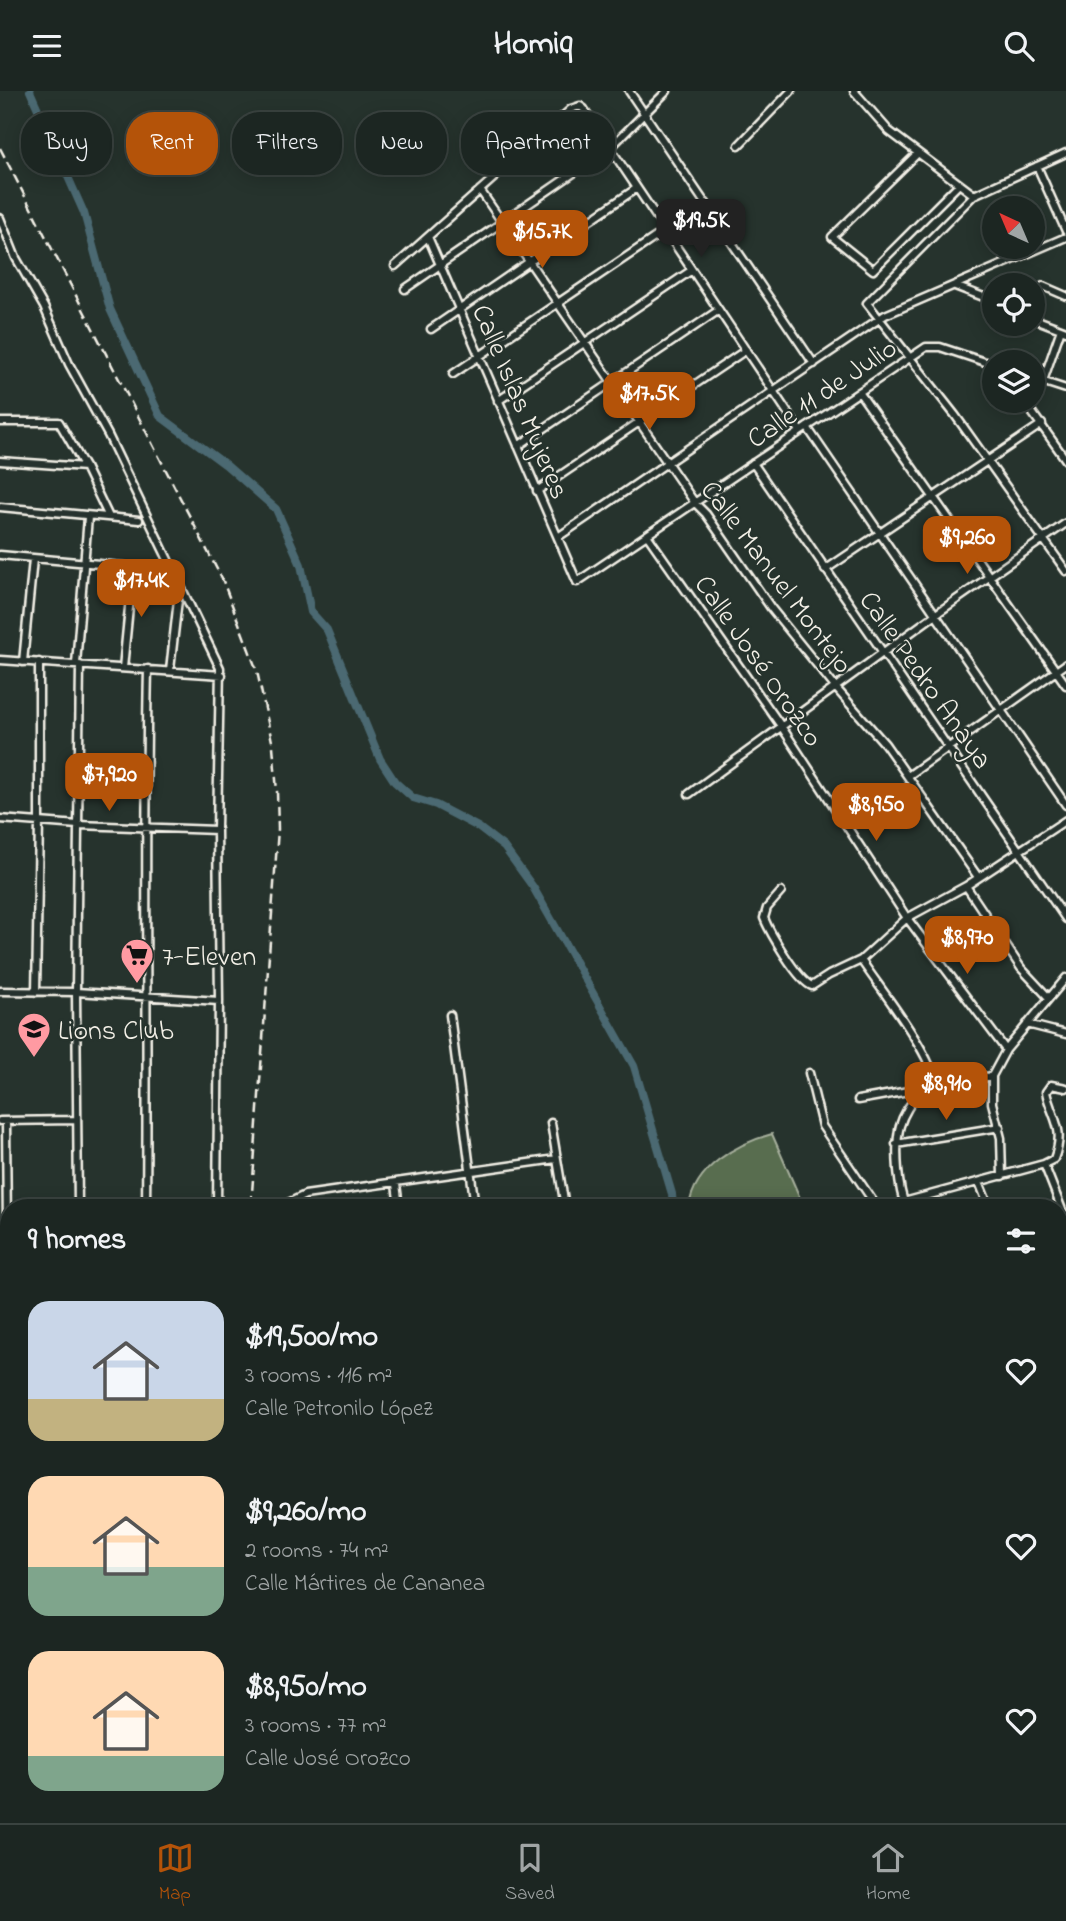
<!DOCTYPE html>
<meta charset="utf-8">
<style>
body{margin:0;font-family:"Indie Flower",sans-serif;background:#252e2a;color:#f1f3f6;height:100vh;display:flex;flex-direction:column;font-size:26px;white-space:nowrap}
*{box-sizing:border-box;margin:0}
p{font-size:23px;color:#a0a5a5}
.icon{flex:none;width:38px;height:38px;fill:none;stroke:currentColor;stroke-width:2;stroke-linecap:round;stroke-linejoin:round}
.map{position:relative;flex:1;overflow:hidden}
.sheet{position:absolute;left:0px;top:1108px;width:1068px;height:625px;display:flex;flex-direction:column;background:#1c2622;border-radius:28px 28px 0 0;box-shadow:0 4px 18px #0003,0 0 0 2px #3a4340}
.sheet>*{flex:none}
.hud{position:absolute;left:21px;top:21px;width:700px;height:63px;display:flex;gap:14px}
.needle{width:46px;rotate:316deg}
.buttons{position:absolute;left:982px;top:105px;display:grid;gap:14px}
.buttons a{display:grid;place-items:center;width:63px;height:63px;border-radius:50%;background:#1c2622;box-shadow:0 4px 18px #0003,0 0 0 2px #3a4340;font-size:35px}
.price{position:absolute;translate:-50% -60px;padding:0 16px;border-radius:14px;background:#b45309;color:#fff;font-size:23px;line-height:46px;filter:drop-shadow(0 2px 4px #0008)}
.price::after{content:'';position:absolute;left:50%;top:42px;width:21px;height:16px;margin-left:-10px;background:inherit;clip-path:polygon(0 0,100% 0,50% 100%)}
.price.selected{background:#222;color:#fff}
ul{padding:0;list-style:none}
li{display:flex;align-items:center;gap:21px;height:175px;padding:0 28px}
li span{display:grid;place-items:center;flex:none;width:196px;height:140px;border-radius:21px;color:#555}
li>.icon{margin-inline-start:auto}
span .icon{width:84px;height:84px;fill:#fffc;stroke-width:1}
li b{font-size:30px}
h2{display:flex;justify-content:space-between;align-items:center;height:84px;padding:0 28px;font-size:30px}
.tag{padding:0 24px;border-radius:28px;background:#1c2622;box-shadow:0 4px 18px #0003,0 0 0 2px #3a4340;font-size:24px;line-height:63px}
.tag.selected{background:#b45309;color:#fff}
header{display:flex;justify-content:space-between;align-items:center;height:91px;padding:0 28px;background:#1c2622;font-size:32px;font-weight:700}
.tabs{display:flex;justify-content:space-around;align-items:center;height:98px;border-top:2px solid #3a4340;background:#1c2622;font-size:19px;color:#a0a5a5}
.tabs a{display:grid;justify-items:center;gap:4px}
.tabs .selected{color:#b45309}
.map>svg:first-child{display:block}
.green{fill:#596d50;stroke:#a6af9c;stroke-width:2}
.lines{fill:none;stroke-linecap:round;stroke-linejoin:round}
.canal{stroke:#4b6972;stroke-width:8}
.minor-casing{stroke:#f4f1e8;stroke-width:11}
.tertiary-casing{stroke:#f4f1e8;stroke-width:13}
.primary-casing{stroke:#f4f1e8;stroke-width:16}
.minor{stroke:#26332d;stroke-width:6}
.tertiary{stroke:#26332d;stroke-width:8}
.primary{stroke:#26332d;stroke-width:10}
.rail{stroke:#f4f1e8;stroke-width:2.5;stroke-dasharray:10 5;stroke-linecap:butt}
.labels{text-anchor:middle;stroke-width:5;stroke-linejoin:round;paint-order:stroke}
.street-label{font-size:28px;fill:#f4f1e8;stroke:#26332d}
.poi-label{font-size:28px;fill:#f4f1e8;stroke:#26332d;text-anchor:start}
</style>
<header><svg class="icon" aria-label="menu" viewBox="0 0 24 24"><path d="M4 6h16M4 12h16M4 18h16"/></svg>Homiq<svg class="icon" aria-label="search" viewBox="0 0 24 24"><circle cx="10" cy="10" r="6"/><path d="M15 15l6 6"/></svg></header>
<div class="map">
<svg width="1066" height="1732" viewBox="0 0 1066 1732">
<rect width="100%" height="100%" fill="#26332d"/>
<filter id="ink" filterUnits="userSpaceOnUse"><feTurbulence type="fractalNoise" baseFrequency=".0143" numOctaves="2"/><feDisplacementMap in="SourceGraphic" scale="14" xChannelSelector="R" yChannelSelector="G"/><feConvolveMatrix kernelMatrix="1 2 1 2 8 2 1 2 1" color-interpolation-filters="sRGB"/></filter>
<g filter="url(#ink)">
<path class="green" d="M 772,1043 L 804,1116 L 689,1116 C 694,1076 737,1053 772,1043 Z"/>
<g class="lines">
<path class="canal" d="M 30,0 L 84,122 L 110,218 L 160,325 L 226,374 L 276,418 L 301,474 L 311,521 L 327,539 L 380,668 L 395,691 L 413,707 L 436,714 L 478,736 L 504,756 L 533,796 L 634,975 L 672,1103 L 673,1116
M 588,1727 L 590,1732"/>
<defs>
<path id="minor" d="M 629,0 L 814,273
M 854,0 L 889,40 L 974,104
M 739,54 L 791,0
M 918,62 L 832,146 L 873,179 L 959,93
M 1066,62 L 974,104 L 867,212 L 955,324 L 1066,480
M 1037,75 L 1066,140
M 480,99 L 695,412 L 706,423 L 771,517 L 835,596 L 885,653 L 978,786
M 0,127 L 16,167 L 44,216 L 69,273 L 108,344 L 220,577 L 217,739 L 219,910 L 217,1116
M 428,146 L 577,491 L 926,256 L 940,256 L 994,274
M 395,175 L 571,18 L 580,15 L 584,18 L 800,340
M 955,195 L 994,210
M 1043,195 L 1066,205
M 405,198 L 610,57 L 667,0
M 1032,227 L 1066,240
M 431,238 L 637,97
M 453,283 L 706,112
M 1032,287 L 1066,298
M 1043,290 L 1061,238
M 859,301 L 1066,594
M 498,310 L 692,179
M 1024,310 L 1066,369
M 0,331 L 59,331 L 85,376 L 109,426
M 807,336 L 1066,714
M 518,355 L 719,219
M 0,370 L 85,376
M 753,372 L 1066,828
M 537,400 L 746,259
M 0,416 L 139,429
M 647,444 L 781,635 L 907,827 L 1006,959
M 558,446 L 885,224 L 1066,146
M 0,464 L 133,476 L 172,477
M 825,479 L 1042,333
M 0,569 L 222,584
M 23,571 L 33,468
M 76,573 L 88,426
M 123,577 L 133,476
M 170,579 L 180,491
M 908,685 L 1066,573
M 689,703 L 936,523 L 1066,432
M 0,728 L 78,734 L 217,739
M 966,795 L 1021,877 L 1049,907
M 781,801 L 767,817 L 764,827 C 770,842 798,890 812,895 L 829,884 L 861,869 L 907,827 L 966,795 L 1066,729
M 861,869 C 881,899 931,961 936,995
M 0,900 L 76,901 L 219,910
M 36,901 L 39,731 L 39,571
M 450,924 L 475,1116
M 1027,933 L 1066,943
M 809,982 L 822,1035 L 877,1116
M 1066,997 L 1051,994 L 1046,1001 C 1052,1028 1066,1037 1054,1068 L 1044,1073 L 1066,1129
M 858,1009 L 992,985
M 0,1030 L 77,1029
M 551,1032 L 565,1116
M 896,1053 L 1000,1036
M 1002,1085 L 1001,1047 L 992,1012 L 992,985 L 1006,959 L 1066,887
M 979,1091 L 989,1116
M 396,1093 L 399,1116
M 904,1111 L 1044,1073
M 78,1116 L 76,901 L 80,574
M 146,1116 C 148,937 144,757 148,578
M 280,1116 L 305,1104 L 556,1068
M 906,1116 C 901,1105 899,1091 898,1079 C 895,1042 898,1026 922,998
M 1059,1229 L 1066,1233
M 1059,1272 L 1066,1275
M 0,1301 L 7,1138 L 6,1030
M 0,1355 L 9,1355
M 1059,1590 L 1066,1588
M 1059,1614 L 1066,1630
M 250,1724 L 250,1732
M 289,1724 L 292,1732
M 602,1724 L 608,1732
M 735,1724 L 736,1732
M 868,1724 L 869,1732
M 1005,1724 L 1006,1732
M 12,1732 L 12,1724
M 180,1732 L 180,1724
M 1021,1732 L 1066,1725"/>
<path id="tertiary" d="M 620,1724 L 634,1728 L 671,1732"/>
<path id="primary" d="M 1059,1345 L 1066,1342
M 1059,1358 L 1066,1355
M 0,1642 L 9,1644
M 0,1654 L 9,1655
M 329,1724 L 348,1732
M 354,1724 L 370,1732
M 529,1732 L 539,1724
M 555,1732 L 565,1724"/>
</defs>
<use href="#minor" class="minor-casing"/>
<use href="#tertiary" class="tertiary-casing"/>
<use href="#primary" class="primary-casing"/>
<use href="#minor" class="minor"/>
<use href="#tertiary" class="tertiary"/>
<use href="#primary" class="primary"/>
<path class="rail" d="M 0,57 L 223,490 L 257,580 L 273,655 L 277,700 L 278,738 L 251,1116
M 213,1732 L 213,1724"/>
</g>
</g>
<defs>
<symbol id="supermarket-pin" viewBox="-11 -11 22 30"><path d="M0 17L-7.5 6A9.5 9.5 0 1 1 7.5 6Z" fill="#ff9aa2" stroke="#26332d"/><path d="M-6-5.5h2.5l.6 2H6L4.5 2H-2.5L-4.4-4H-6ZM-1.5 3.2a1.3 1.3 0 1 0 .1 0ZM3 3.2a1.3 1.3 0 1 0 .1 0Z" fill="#111"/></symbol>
<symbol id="school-pin" viewBox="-11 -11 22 30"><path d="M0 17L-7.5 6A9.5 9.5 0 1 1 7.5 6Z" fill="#ff9aa2" stroke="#26332d"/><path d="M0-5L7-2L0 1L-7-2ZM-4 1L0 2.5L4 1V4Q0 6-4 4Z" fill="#111"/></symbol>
</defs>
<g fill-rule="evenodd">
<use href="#supermarket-pin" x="118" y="845" width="38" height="52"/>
<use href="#school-pin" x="15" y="919" width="38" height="52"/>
</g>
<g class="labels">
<g class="street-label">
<text transform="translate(821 301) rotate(-34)" y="10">Calle 11 de Julio</text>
<text transform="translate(522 310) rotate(67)" y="10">Calle Islas Mujeres</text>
<text transform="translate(778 485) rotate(53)" y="10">Calle Manuel Montejo</text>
<text transform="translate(760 569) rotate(55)" y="10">Calle José Orozco</text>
<text transform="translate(927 588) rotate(55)" y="10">Calle Pedro Anaya</text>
</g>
<g class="poi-label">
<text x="162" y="874">7-Eleven</text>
<text x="58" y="948">Lions Club</text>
</g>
</g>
</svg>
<div class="buttons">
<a><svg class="needle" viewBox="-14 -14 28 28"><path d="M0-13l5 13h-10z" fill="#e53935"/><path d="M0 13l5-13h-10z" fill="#a0a5a5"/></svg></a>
<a><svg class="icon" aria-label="locate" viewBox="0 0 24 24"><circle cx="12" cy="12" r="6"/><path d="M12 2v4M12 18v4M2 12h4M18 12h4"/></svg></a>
<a><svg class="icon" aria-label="layers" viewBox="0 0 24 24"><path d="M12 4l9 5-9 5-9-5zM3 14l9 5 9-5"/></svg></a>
</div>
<b class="price selected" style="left:701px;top:168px">$19.5K</b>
<b class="price" style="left:542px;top:179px">$15.7K</b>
<b class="price" style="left:649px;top:341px">$17.5K</b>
<b class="price" style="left:967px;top:485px">$9,260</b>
<b class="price" style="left:141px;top:528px">$17.4K</b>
<b class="price" style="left:109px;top:722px">$7,920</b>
<b class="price" style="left:876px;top:752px">$8,950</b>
<b class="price" style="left:967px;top:885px">$8,970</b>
<b class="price" style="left:946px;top:1031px">$8,910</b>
<div class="hud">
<a class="tag">Buy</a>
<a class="tag selected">Rent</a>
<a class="tag">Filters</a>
<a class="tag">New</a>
<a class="tag">Apartment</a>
</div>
<section class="sheet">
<h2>9 homes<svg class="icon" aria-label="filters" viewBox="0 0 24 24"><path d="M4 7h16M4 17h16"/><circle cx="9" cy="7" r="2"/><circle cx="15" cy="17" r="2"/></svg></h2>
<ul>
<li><span style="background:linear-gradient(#c9d6e8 70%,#c2b280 0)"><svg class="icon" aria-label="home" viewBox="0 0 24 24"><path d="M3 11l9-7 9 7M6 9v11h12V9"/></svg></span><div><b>$19,500/mo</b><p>3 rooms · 116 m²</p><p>Calle Petronilo López</p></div><svg class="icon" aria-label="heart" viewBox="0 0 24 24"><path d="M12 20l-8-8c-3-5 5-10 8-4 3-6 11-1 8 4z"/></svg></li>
<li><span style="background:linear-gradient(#ffd9b3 65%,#7fa58c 0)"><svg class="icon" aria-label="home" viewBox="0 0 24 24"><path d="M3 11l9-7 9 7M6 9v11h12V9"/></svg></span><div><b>$9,260/mo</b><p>2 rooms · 74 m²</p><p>Calle Mártires de Cananea</p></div><svg class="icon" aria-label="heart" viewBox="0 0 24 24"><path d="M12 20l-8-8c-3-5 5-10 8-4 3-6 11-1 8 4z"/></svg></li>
<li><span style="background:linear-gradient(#ffd9b3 75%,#7fa58c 0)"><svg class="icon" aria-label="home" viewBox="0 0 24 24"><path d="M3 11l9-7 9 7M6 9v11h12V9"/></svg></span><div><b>$8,950/mo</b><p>3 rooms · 77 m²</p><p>Calle José Orozco</p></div><svg class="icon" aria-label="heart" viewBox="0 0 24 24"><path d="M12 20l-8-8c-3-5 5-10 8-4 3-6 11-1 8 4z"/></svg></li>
</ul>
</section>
</div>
<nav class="tabs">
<a class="selected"><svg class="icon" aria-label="map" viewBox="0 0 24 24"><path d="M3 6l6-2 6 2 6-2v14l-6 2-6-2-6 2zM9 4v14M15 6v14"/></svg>Map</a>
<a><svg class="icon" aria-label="saved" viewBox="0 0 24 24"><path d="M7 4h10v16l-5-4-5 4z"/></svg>Saved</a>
<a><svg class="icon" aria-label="home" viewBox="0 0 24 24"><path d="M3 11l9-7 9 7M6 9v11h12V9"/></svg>Home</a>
</nav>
